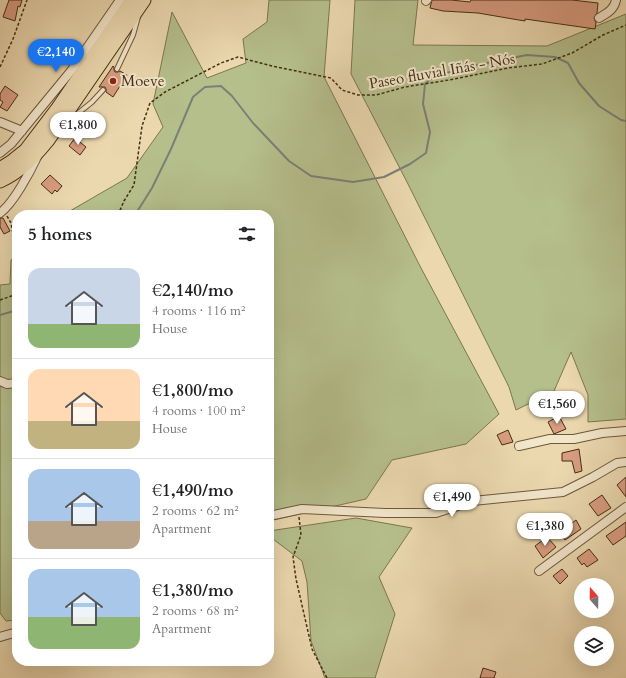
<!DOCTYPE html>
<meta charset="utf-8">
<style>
body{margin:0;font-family:Cardo,serif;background:#f2f2f2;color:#202124;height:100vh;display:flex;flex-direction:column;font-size:15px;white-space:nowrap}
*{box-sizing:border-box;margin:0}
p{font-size:13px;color:#757577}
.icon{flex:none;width:22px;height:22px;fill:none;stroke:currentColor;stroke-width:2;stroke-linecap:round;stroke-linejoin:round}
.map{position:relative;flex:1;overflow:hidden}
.sheet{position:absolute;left:12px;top:210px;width:262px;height:456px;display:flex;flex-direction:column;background:#fff;border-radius:16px;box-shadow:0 4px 16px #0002}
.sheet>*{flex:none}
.needle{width:26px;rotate:340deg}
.fabs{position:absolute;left:574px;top:578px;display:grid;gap:8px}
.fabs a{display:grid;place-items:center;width:40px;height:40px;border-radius:50%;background:#fff;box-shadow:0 4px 16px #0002;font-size:20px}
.price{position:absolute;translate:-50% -34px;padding:0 9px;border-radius:14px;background:#fff;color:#222;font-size:13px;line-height:26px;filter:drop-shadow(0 1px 2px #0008)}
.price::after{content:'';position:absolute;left:50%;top:24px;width:12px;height:9px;margin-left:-6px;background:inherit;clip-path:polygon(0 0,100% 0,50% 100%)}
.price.selected{background:#1a73e8;color:#fff}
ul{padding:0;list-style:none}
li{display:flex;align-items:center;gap:12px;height:100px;padding:0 16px}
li+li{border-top:1px solid #e0e0e0}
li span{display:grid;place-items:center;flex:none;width:112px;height:80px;border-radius:12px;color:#555}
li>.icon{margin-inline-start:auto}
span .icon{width:48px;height:48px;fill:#fffc;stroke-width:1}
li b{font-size:17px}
h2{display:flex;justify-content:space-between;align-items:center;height:48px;padding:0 16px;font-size:17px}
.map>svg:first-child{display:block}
.green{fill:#b5bf8c;stroke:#7c7650}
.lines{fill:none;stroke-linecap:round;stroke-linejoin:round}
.stream{stroke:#7b8076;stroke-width:2}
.building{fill:#d99d81;stroke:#442e14}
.service-casing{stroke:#6e583b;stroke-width:6}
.minor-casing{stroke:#6e583b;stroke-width:10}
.trunk-casing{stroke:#442e14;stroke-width:15}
.path{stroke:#442e14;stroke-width:1.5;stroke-dasharray:3 2;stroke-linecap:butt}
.service{stroke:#f2e6cb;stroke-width:4}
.minor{stroke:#f2e6cb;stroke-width:8}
.trunk{stroke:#ebd8af;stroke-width:13}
.poi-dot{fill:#8f2418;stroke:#f2e6cb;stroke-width:1.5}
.labels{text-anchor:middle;stroke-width:4;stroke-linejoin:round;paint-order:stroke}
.street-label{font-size:15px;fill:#442e14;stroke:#f2e6cb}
.poi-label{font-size:15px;fill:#442e14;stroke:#f2e6cb;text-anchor:start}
</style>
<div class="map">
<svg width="626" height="678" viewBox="0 0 626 678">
<rect width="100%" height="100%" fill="#ebd8af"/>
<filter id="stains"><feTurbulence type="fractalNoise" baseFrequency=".005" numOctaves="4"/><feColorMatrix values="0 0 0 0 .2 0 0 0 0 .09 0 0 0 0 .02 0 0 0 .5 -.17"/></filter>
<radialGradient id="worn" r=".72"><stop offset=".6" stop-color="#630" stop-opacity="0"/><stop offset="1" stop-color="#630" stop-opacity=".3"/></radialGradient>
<path class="green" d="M 269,0 L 330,0 L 324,77 L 421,268 L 499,414 L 466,444 L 392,460 L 366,499 L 269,521 L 269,215 L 63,215 L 127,178 L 163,127 L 153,104 L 172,12 L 207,78 L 246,63 L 243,39 L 267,22 Z
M 355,0 L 418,0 L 413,45 L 547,46 L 626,14 L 626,419 L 588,422 L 588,395 L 571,352 L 554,391 L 516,410 L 509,387 L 407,182 L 351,74 Z
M 17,256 L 17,520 L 15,521 L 17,529 L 17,620 L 6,621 L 0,613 L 0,285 L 10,284 L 11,260 Z
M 356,518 L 412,528 L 379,577 L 395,614 L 375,678 L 325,678 L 311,641 L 307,582 L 302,561 L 269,536 L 269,531 Z"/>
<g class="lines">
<path class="stream" d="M 135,215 L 152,188 L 171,149 L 193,97 L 205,87 L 221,86 L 232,96 L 253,123 L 289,161 L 311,176 L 353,182 L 384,177 L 410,164 L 426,153 L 430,132 L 423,104 L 425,84 L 433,77 L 467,67 L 527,55 L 555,57 L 568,63 L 579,83 L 599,106 L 621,120 L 626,121
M 0,315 L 17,310"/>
</g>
<path class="building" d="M 9,0 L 22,0 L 20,7 L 18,6 L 15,21 L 3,17 Z
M 432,0 L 451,0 L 470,2 L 471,0 L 572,0 L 598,3 L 597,13 L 594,18 L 596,23 L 595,29 L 525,19 L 525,21 L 513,19 L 478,13 L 443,11 L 430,8 Z
M 51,42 L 59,49 L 50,60 L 41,52 Z
M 113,66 L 114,67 L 114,70 L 115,72 L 118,72 L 120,71 L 127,75 L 113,97 L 106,92 L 106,89 L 105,87 L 99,87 Z
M 5,86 L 18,95 L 7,111 L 0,107 L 3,102 L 0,100 L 0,94 Z
M 75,138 L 86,147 L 80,155 L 69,146 Z
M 50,175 L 62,186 L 57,192 L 55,190 L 52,194 L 41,184 Z
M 0,218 L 3,218 L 10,231 L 4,234 L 0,227 Z
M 559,416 L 566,429 L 554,434 L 548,422 Z
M 508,430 L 513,442 L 502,445 L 497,435 Z
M 579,449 L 582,471 L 575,473 L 572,461 L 562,461 L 562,453 Z
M 626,477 L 626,497 L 617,485 Z
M 602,495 L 611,508 L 598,516 L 589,504 Z
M 576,520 L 581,529 L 565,540 L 557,530 L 565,524 L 567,527 Z
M 626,522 L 626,536 L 613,545 L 606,536 Z
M 547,537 L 556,547 L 543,558 L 535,546 Z
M 589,549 L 598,560 L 587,567 L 584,563 L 582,565 L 577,558 Z
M 562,569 L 568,576 L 560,584 L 553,576 Z
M 483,668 L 496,672 L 494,678 L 480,678 Z"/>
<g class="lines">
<defs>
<path id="service" d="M 117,69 L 133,35 L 138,17
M 66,123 L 92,102 L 103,90"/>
<path id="minor" d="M 426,1 L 427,0
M 599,18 C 607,13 614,10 616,0
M 0,122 L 22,131
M 0,153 L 11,144 L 71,71 L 120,0
M 0,213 C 13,204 30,172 37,157
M 0,381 L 7,384 L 17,383
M 519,446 L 550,439 L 574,439 L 602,433 L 626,431
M 269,516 L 302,509 L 385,513 L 436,513 L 473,501 L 563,492 L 593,477 L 617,463 L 626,462
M 539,571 L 626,507
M 0,637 L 17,632"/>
<path id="trunk" d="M 0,169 L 11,162 L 26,150 L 58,108 L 132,0
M 0,181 C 20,172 34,157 48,140 L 144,0"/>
</defs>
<use href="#service" class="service-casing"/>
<use href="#minor" class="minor-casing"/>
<use href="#trunk" class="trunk-casing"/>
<path class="path" d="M 0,67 L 13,39 L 27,0
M 118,215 L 124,201 L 134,185 L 142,126 L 150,103 L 165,92 L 221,63 L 238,57 L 272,66 L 331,78 L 342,90 L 358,95 L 376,95 L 405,87 L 449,80 L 508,68 L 542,64 L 572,53 L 603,35 L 626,25
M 7,216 L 11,223 L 14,239
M 0,300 L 17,294
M 299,517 L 301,535 L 293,557 L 296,579 L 312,649 L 327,678"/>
<use href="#service" class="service"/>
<use href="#minor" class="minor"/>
<use href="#trunk" class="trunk"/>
</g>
<circle class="poi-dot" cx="113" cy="81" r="4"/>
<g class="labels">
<g class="street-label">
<text transform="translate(442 71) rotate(-10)" y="5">Paseo fluvial Iñás - Nós</text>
</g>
<g class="poi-label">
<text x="121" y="86">Moeve</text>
</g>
</g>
<rect width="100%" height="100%" filter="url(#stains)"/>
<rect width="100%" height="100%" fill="url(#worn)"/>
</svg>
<div class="fabs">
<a><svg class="needle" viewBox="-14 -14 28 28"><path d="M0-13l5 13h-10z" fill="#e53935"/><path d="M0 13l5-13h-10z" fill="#757577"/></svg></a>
<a><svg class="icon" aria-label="layers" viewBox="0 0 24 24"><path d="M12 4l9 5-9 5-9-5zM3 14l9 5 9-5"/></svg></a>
</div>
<b class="price selected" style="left:56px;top:73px">€2,140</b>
<b class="price" style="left:78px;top:146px">€1,800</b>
<b class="price" style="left:557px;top:425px">€1,560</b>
<b class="price" style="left:452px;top:518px">€1,490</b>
<b class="price" style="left:545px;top:547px">€1,380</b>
<section class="sheet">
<h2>5 homes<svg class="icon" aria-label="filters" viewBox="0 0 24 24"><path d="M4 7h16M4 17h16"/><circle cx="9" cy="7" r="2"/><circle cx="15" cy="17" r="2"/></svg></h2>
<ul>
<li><span style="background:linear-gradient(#c9d6e8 70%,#8fb573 0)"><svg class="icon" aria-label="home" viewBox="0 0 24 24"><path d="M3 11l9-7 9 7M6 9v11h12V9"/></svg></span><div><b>€2,140/mo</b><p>4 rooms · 116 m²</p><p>House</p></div></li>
<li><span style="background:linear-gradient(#ffd9b3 65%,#c2b280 0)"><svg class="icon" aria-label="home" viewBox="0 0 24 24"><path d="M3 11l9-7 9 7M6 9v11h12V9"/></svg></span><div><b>€1,800/mo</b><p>4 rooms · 100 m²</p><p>House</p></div></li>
<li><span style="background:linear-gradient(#a9c7e8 65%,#b9a48a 0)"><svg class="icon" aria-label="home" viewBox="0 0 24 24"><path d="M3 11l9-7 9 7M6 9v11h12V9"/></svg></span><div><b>€1,490/mo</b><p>2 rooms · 62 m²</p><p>Apartment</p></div></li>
<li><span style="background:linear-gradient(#a9c7e8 60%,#8fb573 0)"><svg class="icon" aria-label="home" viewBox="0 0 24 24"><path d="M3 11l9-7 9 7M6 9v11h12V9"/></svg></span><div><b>€1,380/mo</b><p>2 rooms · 68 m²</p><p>Apartment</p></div></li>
</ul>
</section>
</div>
